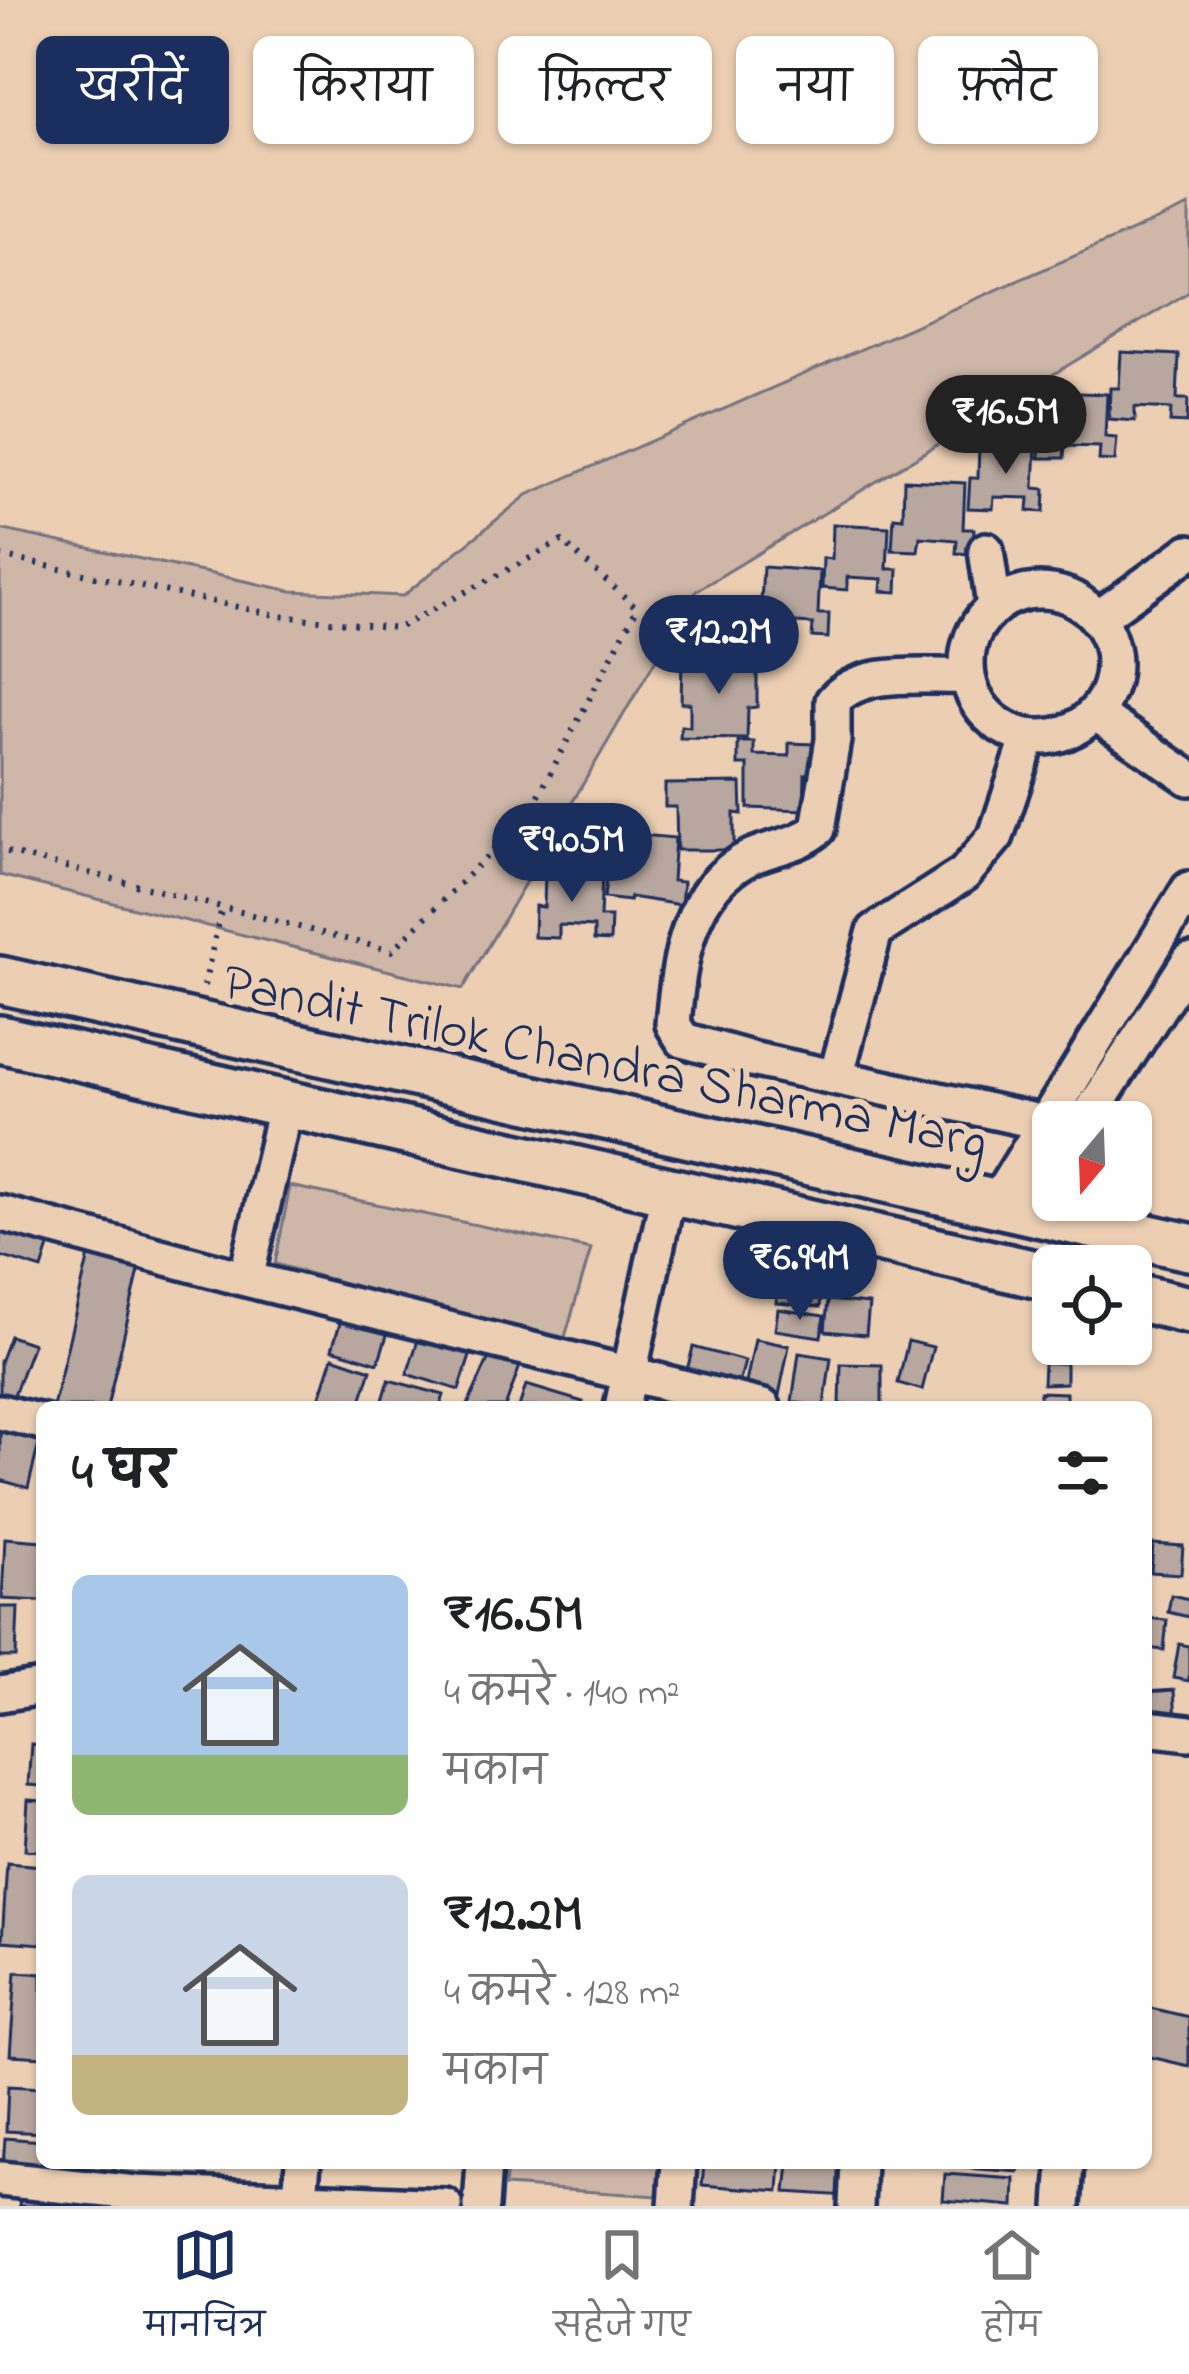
<!DOCTYPE html>
<html lang="hi">
<meta charset="utf-8">
<style>
body{margin:0;font-family:"Indie Flower","Playpen Sans Deva",sans-serif;background:#f6f6f6;color:#202124;height:100vh;display:flex;flex-direction:column;font-size:45px;white-space:nowrap}
*{box-sizing:border-box;margin:0}
p{font-size:39px;color:#757577}
.icon{flex:none;width:66px;height:66px;fill:none;stroke:currentColor;stroke-width:2;stroke-linecap:round;stroke-linejoin:round}
.map{position:relative;flex:1;overflow:hidden}
.sheet{position:absolute;left:36px;top:1401px;width:1116px;height:768px;display:flex;flex-direction:column;background:#fff;border-radius:18px;box-shadow:0 3px 9px #0004}
.sheet>*{flex:none}
.hud{position:absolute;left:36px;top:36px;width:1119px;height:108px;display:flex;gap:24px}
.needle{width:78px;rotate:199deg}
.buttons{position:absolute;left:1032px;top:1101px;display:grid;gap:24px}
.buttons a{display:grid;place-items:center;width:120px;height:120px;border-radius:18px;background:#fff;box-shadow:0 3px 9px #0004;font-size:60px}
.price{position:absolute;translate:-50% -102px;padding:0 27px;border-radius:42px;background:#1b2f5e;color:#fff;font-size:39px;line-height:78px;filter:drop-shadow(0 3px 6px #0008)}
.price::after{content:'';position:absolute;left:50%;top:72px;width:36px;height:27px;margin-left:-18px;background:inherit;clip-path:polygon(0 0,100% 0,50% 100%)}
.price.current{background:#222;color:#fff}
ul{padding:0;list-style:none}
li{display:flex;align-items:center;gap:36px;height:300px;padding:0 36px}
li span{display:grid;place-items:center;flex:none;width:336px;height:240px;border-radius:18px;color:#555}
li>.icon{margin-inline-start:auto}
span .icon{width:144px;height:144px;fill:#fffc;stroke-width:1}
li b{font-size:51px}
h2{display:flex;justify-content:space-between;align-items:center;height:144px;padding:0 36px;font-size:51px}
.chip{padding:0 42px;border-radius:18px;background:#fff;box-shadow:0 3px 9px #0004;font-size:42px;line-height:108px}
.chip.current{background:#1b2f5e;color:#fff}
.dock{display:flex;justify-content:space-around;align-items:center;height:168px;border-top:3px solid #e0e0e0;background:#fff;font-size:33px;color:#757577}
.dock a{display:grid;justify-items:center;gap:6px}
.dock .current{color:#1b2f5e}
.map>svg:first-child{display:block}
.green{fill:#ceb7a7;stroke:#747382;stroke-width:3}
.building{fill:#b8a79e;stroke:#1b2f5e;stroke-width:3}
.lines{fill:none;stroke-linecap:round;stroke-linejoin:round}
.minor-casing{stroke:#1b2f5e;stroke-width:42}
.secondary-casing{stroke:#1b2f5e;stroke-width:54}
.path{stroke:#1b2f5e;stroke-width:6;stroke-dasharray:3 9;stroke-linecap:butt}
.minor{stroke:#eccfb3;stroke-width:33}
.secondary{stroke:#eccfb3;stroke-width:45}
.labels{text-anchor:middle;stroke-width:12;stroke-linejoin:round;paint-order:stroke}
.street-label{font-size:54px;fill:#1b2f5e;stroke:#eccfb3}
</style>
<div class="map">
<svg width="1189" height="2206" viewBox="0 0 1189 2206">
<rect width="100%" height="100%" fill="#eccfb3"/>
<filter id="ink" filterUnits="userSpaceOnUse"><feTurbulence type="fractalNoise" baseFrequency=".00833" numOctaves="2"/><feDisplacementMap in="SourceGraphic" scale="24" xChannelSelector="R" yChannelSelector="G"/><feConvolveMatrix kernelMatrix="1 2 1 2 8 2 1 2 1" color-interpolation-filters="sRGB"/></filter>
<g filter="url(#ink)">
<path class="green" d="M 1189,206 L 1189,292 L 696,591 L 463,989 L 0,875 L 0,529 L 292,591 L 403,596 L 527,495 Z
M 290,1186 L 591,1249 L 563,1344 L 275,1264 Z
M 507,2163 L 659,2163 L 657,2196 L 505,2186 Z"/>
<path class="building" d="M 1121,352 L 1179,355 L 1177,399 L 1188,399 L 1187,423 L 1170,422 L 1171,409 L 1135,407 L 1135,421 L 1109,419 L 1110,388 L 1119,388 Z
M 1050,392 L 1107,394 L 1105,437 L 1117,438 L 1115,461 L 1099,460 L 1100,447 L 1065,446 L 1064,458 L 1039,458 L 1040,427 L 1048,427 Z
M 979,443 L 1036,446 L 1034,488 L 1045,489 L 1044,512 L 1028,511 L 1029,498 L 994,497 L 993,509 L 968,508 L 970,478 L 978,478 Z
M 904,480 L 965,483 L 963,529 L 974,529 L 973,554 L 956,553 L 957,540 L 920,537 L 918,551 L 892,550 L 894,517 L 903,518 Z
M 833,524 L 889,527 L 887,569 L 898,569 L 897,592 L 881,591 L 882,579 L 847,577 L 847,590 L 822,588 L 823,558 L 832,559 Z
M 763,567 L 820,571 L 818,614 L 829,614 L 828,638 L 812,637 L 813,624 L 778,622 L 777,635 L 752,634 L 753,603 L 761,603 Z
M 682,657 L 709,658 L 709,664 L 726,664 L 725,658 L 757,658 L 757,707 L 748,708 L 747,739 L 680,738 L 681,726 L 690,727 L 690,703 L 681,703 Z
M 738,742 L 754,742 L 754,755 L 789,756 L 789,743 L 814,744 L 814,774 L 805,774 L 804,810 L 748,808 L 748,765 L 738,765 Z
M 741,783 L 742,814 L 734,813 L 734,850 L 677,850 L 676,807 L 665,807 L 665,784 Z
M 619,833 L 675,838 L 672,881 L 683,882 L 681,905 L 630,897 L 629,901 L 604,898 L 607,867 L 616,869 Z
M 545,871 L 602,874 L 600,917 L 611,917 L 610,941 L 594,940 L 594,927 L 559,925 L 559,938 L 534,937 L 535,906 L 544,907 Z
M 0,1217 L 53,1234 L 42,1269 L 0,1256 Z
M 90,1251 L 141,1262 L 107,1407 L 53,1407 Z
M 779,1279 L 822,1284 L 820,1307 L 776,1303 Z
M 828,1300 L 869,1304 L 866,1335 L 825,1331 Z
M 778,1309 L 824,1316 L 821,1337 L 775,1330 Z
M 342,1317 L 388,1332 L 378,1363 L 332,1349 Z
M 420,1334 L 472,1350 L 459,1390 L 407,1374 Z
M 10,1336 L 33,1344 L 9,1408 L 0,1405 L 0,1362 Z
M 755,1339 L 789,1346 L 779,1395 L 745,1388 Z
M 908,1341 L 933,1347 L 922,1390 L 898,1383 Z
M 693,1347 L 745,1361 L 738,1388 L 686,1374 Z
M 491,1353 L 523,1358 L 505,1407 L 467,1407 Z
M 799,1353 L 831,1358 L 824,1407 L 792,1402 Z
M 333,1357 L 371,1370 L 359,1407 L 320,1397 Z
M 1044,1363 L 1066,1363 L 1066,1383 L 1043,1384 Z
M 841,1364 L 882,1365 L 882,1405 L 840,1405 Z
M 389,1380 L 444,1395 L 440,1407 L 381,1407 Z
M 526,1385 L 583,1402 L 581,1407 L 519,1407 Z
M 1040,1392 L 1066,1393 L 1066,1407 L 1039,1407 Z
M 0,1419 L 42,1431 L 28,1488 L 0,1480 Z
M 5,1538 L 42,1541 L 42,1601 L 2,1599 Z
M 1153,1544 L 1183,1546 L 1181,1574 L 1151,1572 Z
M 1171,1595 L 1189,1599 L 1189,1617 L 1168,1612 Z
M 0,1607 L 18,1607 L 16,1657 L 0,1657 Z
M 1146,1618 L 1167,1620 L 1164,1650 L 1146,1648 Z
M 1179,1644 L 1189,1646 L 1189,1681 L 1173,1678 Z
M 1174,1690 L 1176,1720 L 1146,1722 L 1146,1692 Z
M 31,1744 L 42,1745 L 42,1786 L 28,1785 Z
M 28,1800 L 42,1801 L 42,1851 L 25,1850 Z
M 7,1863 L 42,1866 L 42,1944 L 2,1941 Z
M 16,1972 L 42,1974 L 42,2057 L 10,2055 Z
M 1146,2007 L 1189,2017 L 1189,2066 L 1146,2056 Z
M 8,2086 L 42,2088 L 42,2133 L 6,2131 Z
M 5,2138 L 42,2141 L 42,2163 L 114,2163 L 113,2176 L 3,2166 Z
M 704,2163 L 781,2163 L 779,2191 L 702,2185 Z
M 789,2163 L 850,2166 L 847,2196 L 786,2192 Z
M 896,2163 L 1020,2163 L 1019,2172 Z
M 945,2174 L 1015,2179 L 1014,2206 L 943,2200 Z
M 21,2190 L 77,2198 L 76,2206 L 19,2206 Z"/>
<g class="lines">
<defs>
<path id="minor" d="M 986,550 L 994,606
M967 664a73 73 0 1 1 146 0a73 73 0 1 1-146 0Z
M 1097,619 L 1189,552
M 968,676 C 926,678 863,667 833,701 L 833,740 L 818,829 C 798,846 775,846 751,857 C 687,888 679,960 673,1024 L 683,1040 L 751,1059 L 1045,1123
M 1095,713 L 1189,778
M 836,1077 L 875,931 L 964,874 L 996,836 L 1029,737
M 1085,1122 L 1189,961
M 996,1203 L 1189,889
M 1026,1210 L 1053,1169
M 0,1213 L 246,1279 L 763,1407
M 246,1279 L 285,1107
M 622,1407 L 669,1189
M 0,1412 L 42,1422
M 0,1694 L 42,1687
M 1146,1728 L 1189,1733
M 0,2179 L 137,2193 L 445,2206
M 299,2206 L 303,2163
M 481,2206 L 484,2163
M 676,2206 L 679,2163
M 856,2206 L 858,2163
M 1063,2206 L 1066,2163"/>
<path id="secondary" d="M 0,980 L 1189,1247
M 0,1039 L 1053,1278
M 1131,1296 L 1189,1310"/>
</defs>
<use href="#minor" class="minor-casing"/>
<use href="#secondary" class="secondary-casing"/>
<path class="path" d="M 0,556 L 280,616 L 398,628 L 562,541 L 637,608 L 529,814 L 392,951 L 0,850
M 204,986 L 222,907"/>
<use href="#minor" class="minor"/>
<use href="#secondary" class="secondary"/>
</g>
</g>
<g class="labels">
<g class="street-label">
<text transform="translate(606 1059) rotate(12)" y="19">Pandit Trilok Chandra Sharma Marg</text>
</g>
</g>
</svg>
<div class="buttons">
<a><svg class="needle" viewBox="-14 -14 28 28"><path d="M0-13l5 13h-10z" fill="#e53935"/><path d="M0 13l5-13h-10z" fill="#757577"/></svg></a>
<a><svg class="icon" aria-label="locate" viewBox="0 0 24 24"><circle cx="12" cy="12" r="6"/><path d="M12 2v4M12 18v4M2 12h4M18 12h4"/></svg></a>
</div>
<b class="price current" style="left:1006px;top:477px">₹16.5M</b>
<b class="price" style="left:719px;top:697px">₹12.2M</b>
<b class="price" style="left:572px;top:905px">₹9.05M</b>
<b class="price" style="left:800px;top:1323px">₹6.94M</b>
<div class="hud">
<a class="chip current">खरीदें</a>
<a class="chip">किराया</a>
<a class="chip">फ़िल्टर</a>
<a class="chip">नया</a>
<a class="chip">फ़्लैट</a>
</div>
<section class="sheet">
<h2>4 घर<svg class="icon" aria-label="filters" viewBox="0 0 24 24"><path d="M4 7h16M4 17h16"/><circle cx="9" cy="7" r="2"/><circle cx="15" cy="17" r="2"/></svg></h2>
<ul>
<li><span style="background:linear-gradient(#a9c7e8 75%,#8fb573 0)"><svg class="icon" aria-label="home" viewBox="0 0 24 24"><path d="M3 11l9-7 9 7M6 9v11h12V9"/></svg></span><div><b>₹16.5M</b><p>4 कमरे · 140 m²</p><p>मकान</p></div></li>
<li><span style="background:linear-gradient(#c9d6e8 75%,#c2b280 0)"><svg class="icon" aria-label="home" viewBox="0 0 24 24"><path d="M3 11l9-7 9 7M6 9v11h12V9"/></svg></span><div><b>₹12.2M</b><p>4 कमरे · 128 m²</p><p>मकान</p></div></li>
</ul>
</section>
</div>
<nav class="dock">
<a class="current"><svg class="icon" aria-label="map" viewBox="0 0 24 24"><path d="M3 6l6-2 6 2 6-2v14l-6 2-6-2-6 2zM9 4v14M15 6v14"/></svg>मानचित्र</a>
<a><svg class="icon" aria-label="saved" viewBox="0 0 24 24"><path d="M7 4h10v16l-5-4-5 4z"/></svg>सहेजे गए</a>
<a><svg class="icon" aria-label="home" viewBox="0 0 24 24"><path d="M3 11l9-7 9 7M6 9v11h12V9"/></svg>होम</a>
</nav>
